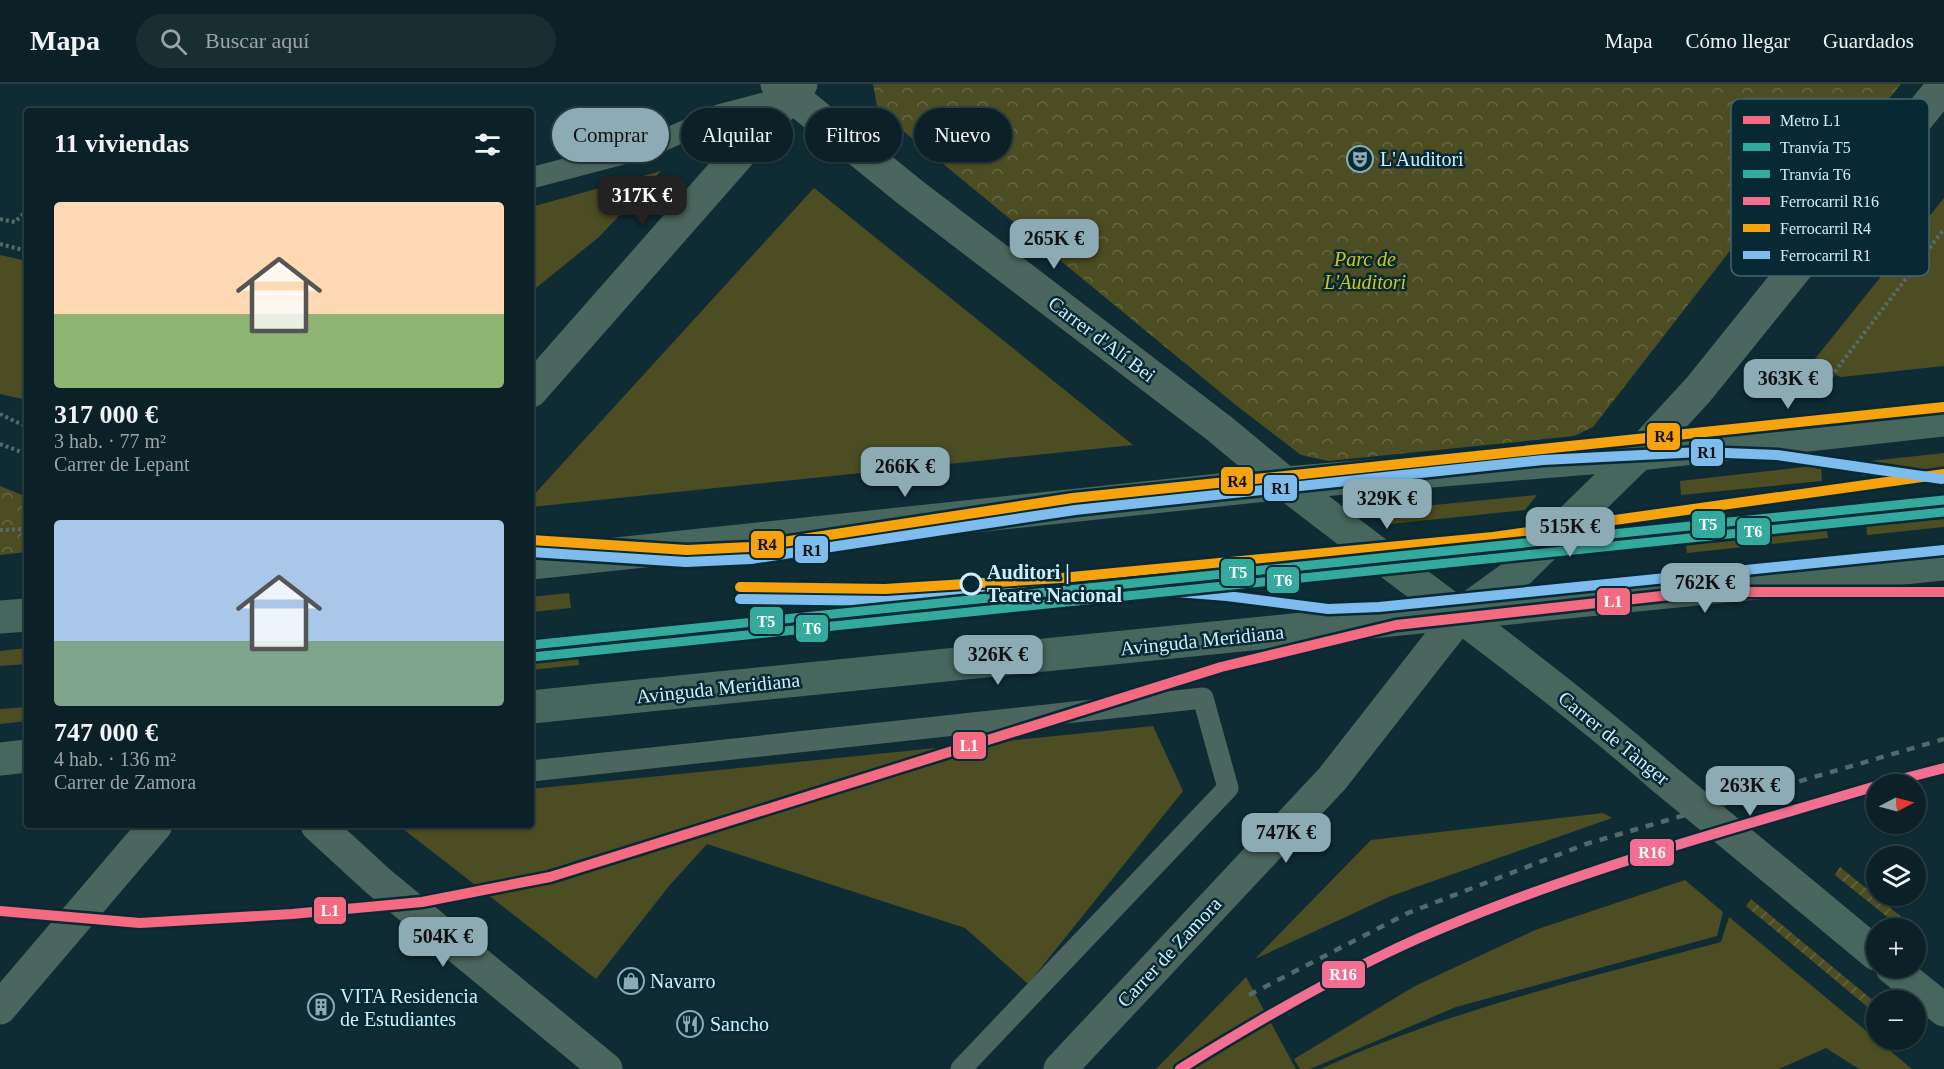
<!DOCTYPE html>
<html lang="es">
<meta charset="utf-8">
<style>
body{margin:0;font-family:Georgia,serif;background:#192e33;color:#f1f3f6;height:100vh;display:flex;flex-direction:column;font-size:22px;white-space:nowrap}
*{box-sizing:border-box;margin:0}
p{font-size:20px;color:#9aa3a7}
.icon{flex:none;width:33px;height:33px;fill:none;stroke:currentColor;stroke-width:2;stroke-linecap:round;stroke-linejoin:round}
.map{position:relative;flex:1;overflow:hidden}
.sheet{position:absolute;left:24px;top:24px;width:510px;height:720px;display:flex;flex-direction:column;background:#0b2127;border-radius:6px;box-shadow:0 2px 4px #0004,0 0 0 2px #2b3e44}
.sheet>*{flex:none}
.top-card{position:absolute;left:552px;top:24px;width:570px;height:54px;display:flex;gap:12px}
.needle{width:39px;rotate:84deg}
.buttons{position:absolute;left:1866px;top:690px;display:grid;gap:12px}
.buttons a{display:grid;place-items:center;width:60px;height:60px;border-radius:50%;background:#0b2127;box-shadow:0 2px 4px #0004,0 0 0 2px #2b3e44;font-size:30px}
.price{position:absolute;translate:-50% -51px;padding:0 14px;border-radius:12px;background:#8cabb5;color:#111;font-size:20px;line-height:39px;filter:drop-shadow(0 2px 3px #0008)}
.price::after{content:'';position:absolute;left:50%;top:36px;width:18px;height:14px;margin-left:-9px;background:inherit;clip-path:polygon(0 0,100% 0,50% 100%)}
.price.on{background:#222;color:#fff}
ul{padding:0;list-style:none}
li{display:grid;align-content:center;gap:12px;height:318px;padding:0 30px}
li span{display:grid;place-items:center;height:186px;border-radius:6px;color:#555}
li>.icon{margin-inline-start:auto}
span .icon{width:108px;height:108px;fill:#fffc;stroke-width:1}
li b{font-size:26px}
h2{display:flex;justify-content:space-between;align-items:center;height:72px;padding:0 30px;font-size:26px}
.pill{padding:0 21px;border-radius:27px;background:#0b2127;box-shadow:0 2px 4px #0004,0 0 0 2px #2b3e44;font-size:21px;line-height:54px}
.pill.on{background:#8cabb5;color:#111}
header{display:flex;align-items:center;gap:36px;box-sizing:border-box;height:84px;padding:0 30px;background:#0b2127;border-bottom:2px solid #2b3e44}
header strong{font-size:28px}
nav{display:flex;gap:33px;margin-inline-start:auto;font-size:21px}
.search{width:420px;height:54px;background:#192e33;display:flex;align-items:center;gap:15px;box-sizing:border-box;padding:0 21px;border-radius:33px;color:#9aa3a7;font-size:22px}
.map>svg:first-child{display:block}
.grass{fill:#4d4d23}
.forest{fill:url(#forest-crowns)}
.garden{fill:url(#garden-furrows)}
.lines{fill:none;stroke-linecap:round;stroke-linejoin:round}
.path{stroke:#556b68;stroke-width:4;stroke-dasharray:3 3;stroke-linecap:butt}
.lane{stroke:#4b665e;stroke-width:21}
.street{stroke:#4b665e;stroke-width:33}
.secondary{stroke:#46665e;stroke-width:33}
.rail{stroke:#526a6a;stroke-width:4.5;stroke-dasharray:8 8;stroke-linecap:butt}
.street-bridge{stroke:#4b665e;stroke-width:33}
.rail-1-casing{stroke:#062934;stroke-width:15}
.rail-2-casing{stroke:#062934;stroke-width:15}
.rail-3-casing{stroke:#062934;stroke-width:15}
.rail-1{stroke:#f36f91;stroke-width:10}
.rail-2{stroke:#f6a30d;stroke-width:10}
.rail-3{stroke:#7dbcec;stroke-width:10}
.tram-1-casing{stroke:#062934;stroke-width:14}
.tram-2-casing{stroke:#062934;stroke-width:14}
.tram-1{stroke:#33aa9d;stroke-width:9}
.tram-2{stroke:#33aa9d;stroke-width:9}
.metro-1-casing{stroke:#062934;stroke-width:15}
.metro-1{stroke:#f46a80;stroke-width:10}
.stop-dot{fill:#062934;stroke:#d0effb;stroke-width:3}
.labels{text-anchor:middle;stroke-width:5;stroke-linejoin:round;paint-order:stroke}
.poi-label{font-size:20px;fill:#d0effb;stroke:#062934;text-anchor:start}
.park-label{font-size:20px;font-style:italic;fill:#d7c610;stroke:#062934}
.street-label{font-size:20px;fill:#d0effb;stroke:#062934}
.stop-label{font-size:20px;font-weight:bold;fill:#d0effb;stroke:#062934;text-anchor:start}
.key{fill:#062934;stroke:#436470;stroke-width:1.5}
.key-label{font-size:16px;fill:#d0effb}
.line-badge{stroke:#062934;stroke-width:2}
.badge-label{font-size:16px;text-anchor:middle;font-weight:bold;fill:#fff}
.pale-badge-label{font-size:16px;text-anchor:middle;font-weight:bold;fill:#111}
</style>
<header>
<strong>Mapa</strong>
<div class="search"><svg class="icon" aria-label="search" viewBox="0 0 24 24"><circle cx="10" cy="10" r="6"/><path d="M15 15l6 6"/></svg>Buscar aquí</div>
<nav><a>Mapa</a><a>Cómo llegar</a><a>Guardados</a></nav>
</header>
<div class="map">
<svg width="1944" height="985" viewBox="0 0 1944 985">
<defs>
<pattern id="forest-crowns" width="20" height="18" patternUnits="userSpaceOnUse" patternTransform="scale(1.5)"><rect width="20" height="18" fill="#4d4d23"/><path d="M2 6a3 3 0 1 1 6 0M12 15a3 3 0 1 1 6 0" fill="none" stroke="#666744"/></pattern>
<pattern id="garden-furrows" width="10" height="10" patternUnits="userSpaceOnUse" patternTransform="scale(1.5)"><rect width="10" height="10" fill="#4d4d23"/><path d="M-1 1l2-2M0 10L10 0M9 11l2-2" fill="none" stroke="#666744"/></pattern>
</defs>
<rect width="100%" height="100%" fill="#0f2c34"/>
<path class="grass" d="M 661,87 L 599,153 L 531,208 L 531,123 Z
M 814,104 L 1133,361 L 531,423 L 531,414 Z
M 1944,114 L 1944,282 L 1841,293 L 1810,281 Z
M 0,171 L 27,177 L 27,316 L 0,310 Z
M 1944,369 L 1944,384 L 1862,392 L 1861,378 Z
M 1821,381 L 1822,397 L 1681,411 L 1680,397 Z
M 1537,411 L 1525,426 L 1390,440 L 1383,426 Z
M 1944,426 L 1944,443 L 1867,451 L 1866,435 Z
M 1826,440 L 1828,454 L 1687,469 L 1685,454 Z
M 569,509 L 571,524 L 531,528 L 531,513 Z
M 27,564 L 27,580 L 0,582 L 0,567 Z
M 577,566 L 579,581 L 531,586 L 531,571 Z
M 27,623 L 27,637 L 0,640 L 0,625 Z
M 1153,642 L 1183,707 L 1028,900 L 965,844 L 707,760 L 669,802 L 596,895 L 398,741 L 531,741 L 531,705 Z
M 1603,729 L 1612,734 L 1391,812 L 1255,875 L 1371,756 Z
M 1685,796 L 1723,828 L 1717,852 L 1456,923 L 1310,985 L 1300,985 L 1294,975 L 1415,902 L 1535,846 Z
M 1729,833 L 1912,985 L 1859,985 L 1826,964 L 1779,985 L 1321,985 C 1445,927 1587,894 1721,858 Z
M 1246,893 L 1296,985 L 1156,985 Z"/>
<path class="forest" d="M 873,0 L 1901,0 L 1779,150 L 1757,132 L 1593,343 L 1574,352 L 1328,377 L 1301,371 L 1237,322 L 891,37 L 877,22 Z
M 0,402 L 27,413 L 27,468 L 0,471 Z"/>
<path class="garden" d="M 1840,783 L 1915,844 L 1901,844 L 1835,791 Z
M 1751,815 L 1876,919 L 1876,930 L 1746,822 Z"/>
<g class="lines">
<path class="path" d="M 0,135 L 15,138 L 27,126
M 0,160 L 27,167
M 1795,310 L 1823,303 L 1944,145
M 0,330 L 27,343
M 0,360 L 27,370
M 0,446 L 27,445"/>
<path class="lane" d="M 531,94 L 649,63 L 719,31 L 787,13
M 531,687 L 1203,614 L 1228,704 L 961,985"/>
<path class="street" d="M 777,0 L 911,109 L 1220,345 L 1285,399
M 531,307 L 801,0
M 1639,370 L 1698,306 L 1944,1
M 317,741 L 378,797 L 606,985
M 0,924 L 156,741
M 1060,985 L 1332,695 L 1461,530"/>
<path class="secondary" d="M 1285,399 C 1411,497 1542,589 1663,694
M 531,479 L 1285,399 L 1639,370 L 1944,336
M 1461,530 L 1515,491 L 1639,370
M 0,533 L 27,531
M 531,623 L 1944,480
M 0,675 L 27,672
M 1805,811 L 1876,870
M 1892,884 L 1944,926"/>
<path class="rail" d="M 1933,685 L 1944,682
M 1249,911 L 1408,829 L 1586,760 L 1944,655"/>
<path class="street-bridge" d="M 1663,694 L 1805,811"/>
<defs>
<path id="rail-1" d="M 1882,700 L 1944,684
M 1180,985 C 1257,937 1336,891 1419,854 C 1566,789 1722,748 1876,702"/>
<path id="rail-2" d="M 531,456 L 687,466 L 750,463 L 1073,414 L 1944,323
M 740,503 L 885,505 L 1061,494 L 1493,453 L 1944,390"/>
<path id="rail-3" d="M 531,468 L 686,478 L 751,475 L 1075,426 L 1543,376 L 1701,368 L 1777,371 L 1942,395
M 740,515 L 886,517 L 1061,506 L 1138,505 L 1227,512 L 1328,525 L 1379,523 L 1944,466"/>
</defs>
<use href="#rail-1" class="rail-1-casing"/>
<use href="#rail-2" class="rail-2-casing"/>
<use href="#rail-3" class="rail-3-casing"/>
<use href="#rail-1" class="rail-1"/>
<use href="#rail-2" class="rail-2"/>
<use href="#rail-3" class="rail-3"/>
<defs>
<path id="tram-1" d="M 531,561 L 1944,416"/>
<path id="tram-2" d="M 532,573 L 1944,428"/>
</defs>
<use href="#tram-1" class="tram-1-casing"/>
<use href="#tram-2" class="tram-2-casing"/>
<use href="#tram-1" class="tram-1"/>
<use href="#tram-2" class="tram-2"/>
<defs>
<path id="metro-1" d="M 0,827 L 140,839 L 292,830 L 422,818 L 550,793 L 1221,583 L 1396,541 L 1698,508 L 1944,508"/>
</defs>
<use href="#metro-1" class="metro-1-casing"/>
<use href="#metro-1" class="metro-1"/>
</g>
<defs>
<symbol id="theatre-ring" viewBox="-11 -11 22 22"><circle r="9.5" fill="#062934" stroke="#8cabb5" stroke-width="1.5"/><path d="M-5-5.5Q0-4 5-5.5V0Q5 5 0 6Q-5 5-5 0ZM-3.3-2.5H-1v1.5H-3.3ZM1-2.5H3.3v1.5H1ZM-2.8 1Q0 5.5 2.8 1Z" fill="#8cabb5"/></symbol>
<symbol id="shop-ring" viewBox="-11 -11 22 22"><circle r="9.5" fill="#062934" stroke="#8cabb5" stroke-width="1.5"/><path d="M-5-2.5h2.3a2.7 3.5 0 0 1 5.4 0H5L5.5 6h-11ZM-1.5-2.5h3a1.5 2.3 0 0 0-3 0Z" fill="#8cabb5"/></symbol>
<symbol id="building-ring" viewBox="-11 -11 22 22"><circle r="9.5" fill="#062934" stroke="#8cabb5" stroke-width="1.5"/><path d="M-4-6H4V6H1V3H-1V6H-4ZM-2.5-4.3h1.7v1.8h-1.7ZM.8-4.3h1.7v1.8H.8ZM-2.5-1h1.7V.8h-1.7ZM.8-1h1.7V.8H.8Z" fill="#8cabb5"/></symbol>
<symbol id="restaurant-ring" viewBox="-11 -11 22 22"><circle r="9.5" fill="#062934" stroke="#8cabb5" stroke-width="1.5"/><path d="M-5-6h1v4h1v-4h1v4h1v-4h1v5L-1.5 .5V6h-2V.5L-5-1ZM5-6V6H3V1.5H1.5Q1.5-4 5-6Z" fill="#8cabb5"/></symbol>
</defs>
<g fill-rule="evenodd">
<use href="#theatre-ring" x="1345" y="60" width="30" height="30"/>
<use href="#shop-ring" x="616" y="882" width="30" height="30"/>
<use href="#building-ring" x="306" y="908" width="30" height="30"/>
<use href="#restaurant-ring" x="675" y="925" width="30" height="30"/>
</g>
<circle class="stop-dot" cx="971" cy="500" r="10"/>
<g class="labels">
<g class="poi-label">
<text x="1380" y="82">L'Auditori</text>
<text x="650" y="904">Navarro</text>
<text x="340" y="919">VITA Residencia<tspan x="340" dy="23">de Estudiantes</tspan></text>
<text x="710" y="947">Sancho</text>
</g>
<g class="park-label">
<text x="1365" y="182">Parc de<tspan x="1365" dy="23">L'Auditori</tspan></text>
</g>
<g class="street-label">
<text transform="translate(1102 255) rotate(37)" y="7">Carrer d'Alí Bei</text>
<text transform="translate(1202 556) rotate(-6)" y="7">Avinguda Meridiana</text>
<text transform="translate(718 604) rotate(-6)" y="7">Avinguda Meridiana</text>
<text transform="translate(1614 654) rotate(39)" y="7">Carrer de Tànger</text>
<text transform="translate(1169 868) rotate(-47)" y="7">Carrer de Zamora</text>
</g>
<g class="stop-label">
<text x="987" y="495">Auditori |<tspan x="987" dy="23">Teatre Nacional</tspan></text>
</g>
</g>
<rect x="1731" y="15" width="198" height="177" rx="9" class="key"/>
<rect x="1743" y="32" width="27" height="8" fill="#f46a80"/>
<rect x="1743" y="59" width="27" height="8" fill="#33aa9d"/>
<rect x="1743" y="86" width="27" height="8" fill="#33aa9d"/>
<rect x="1743" y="113" width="27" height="8" fill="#f36f91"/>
<rect x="1743" y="140" width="27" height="8" fill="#f6a30d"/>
<rect x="1743" y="167" width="27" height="8" fill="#7dbcec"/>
<g class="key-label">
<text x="1780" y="42">Metro L1</text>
<text x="1780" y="69">Tranvía T5</text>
<text x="1780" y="96">Tranvía T6</text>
<text x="1780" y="123">Ferrocarril R16</text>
<text x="1780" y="150">Ferrocarril R4</text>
<text x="1780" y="177">Ferrocarril R1</text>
</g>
<g class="line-badge">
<rect x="1646" y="338" width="35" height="29" rx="6" fill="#f6a30d"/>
<rect x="1690" y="354" width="34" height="29" rx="6" fill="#7dbcec"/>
<rect x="1220" y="382" width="34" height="29" rx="6" fill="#f6a30d"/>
<rect x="1263" y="390" width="35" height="28" rx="6" fill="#7dbcec"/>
<rect x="1691" y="426" width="35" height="29" rx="6" fill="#33aa9d"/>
<rect x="1736" y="433" width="35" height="29" rx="6" fill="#33aa9d"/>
<rect x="750" y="446" width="35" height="29" rx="6" fill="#f6a30d"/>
<rect x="794" y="451" width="35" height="29" rx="6" fill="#7dbcec"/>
<rect x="1220" y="474" width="35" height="29" rx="6" fill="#33aa9d"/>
<rect x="1266" y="482" width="34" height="28" rx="6" fill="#33aa9d"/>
<rect x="1596" y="503" width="35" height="29" rx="6" fill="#f46a80"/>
<rect x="749" y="522" width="35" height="29" rx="6" fill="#33aa9d"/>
<rect x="795" y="530" width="34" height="29" rx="6" fill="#33aa9d"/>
<rect x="952" y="647" width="35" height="29" rx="6" fill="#f46a80"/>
<rect x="1629" y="754" width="46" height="29" rx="6" fill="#f36f91"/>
<rect x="313" y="812" width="34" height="29" rx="6" fill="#f46a80"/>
<rect x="1321" y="876" width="45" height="29" rx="6" fill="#f36f91"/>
</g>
<g class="badge-label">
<text x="1708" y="446">T5</text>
<text x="1753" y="453">T6</text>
<text x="1238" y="494">T5</text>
<text x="1283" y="502">T6</text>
<text x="1613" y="523">L1</text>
<text x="766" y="543">T5</text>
<text x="812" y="550">T6</text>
<text x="969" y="667">L1</text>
<text x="1652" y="774">R16</text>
<text x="330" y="832">L1</text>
<text x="1343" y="896">R16</text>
</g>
<g class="pale-badge-label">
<text x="1664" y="358">R4</text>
<text x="1707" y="374">R1</text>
<text x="1237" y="403">R4</text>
<text x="1281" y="410">R1</text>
<text x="767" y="466">R4</text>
<text x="812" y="472">R1</text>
</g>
</svg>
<div class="buttons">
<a><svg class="needle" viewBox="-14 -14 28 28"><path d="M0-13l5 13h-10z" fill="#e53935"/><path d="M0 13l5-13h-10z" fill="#9aa3a7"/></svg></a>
<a><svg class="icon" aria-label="layers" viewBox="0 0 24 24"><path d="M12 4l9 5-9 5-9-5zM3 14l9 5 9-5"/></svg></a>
<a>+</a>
<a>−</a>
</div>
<b class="price on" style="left:642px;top:143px">317K €</b>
<b class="price" style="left:1054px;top:186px">265K €</b>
<b class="price" style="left:1788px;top:326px">363K €</b>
<b class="price" style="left:905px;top:414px">266K €</b>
<b class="price" style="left:1387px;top:446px">329K €</b>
<b class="price" style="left:1570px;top:474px">515K €</b>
<b class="price" style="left:1705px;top:530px">762K €</b>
<b class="price" style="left:998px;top:602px">326K €</b>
<b class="price" style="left:1750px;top:733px">263K €</b>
<b class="price" style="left:1286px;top:780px">747K €</b>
<b class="price" style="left:443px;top:884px">504K €</b>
<div class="top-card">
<a class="pill on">Comprar</a>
<a class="pill">Alquilar</a>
<a class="pill">Filtros</a>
<a class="pill">Nuevo</a>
</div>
<section class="sheet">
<h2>11 viviendas<svg class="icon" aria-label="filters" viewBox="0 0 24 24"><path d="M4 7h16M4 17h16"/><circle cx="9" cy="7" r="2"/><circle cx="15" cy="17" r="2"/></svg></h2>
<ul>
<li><span style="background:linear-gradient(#ffd9b3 60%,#8fb573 0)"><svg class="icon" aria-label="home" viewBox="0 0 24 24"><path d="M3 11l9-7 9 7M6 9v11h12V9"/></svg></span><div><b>317 000 €</b><p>3 hab. · 77 m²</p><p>Carrer de Lepant</p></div></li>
<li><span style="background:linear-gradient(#a9c7e8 65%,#7fa58c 0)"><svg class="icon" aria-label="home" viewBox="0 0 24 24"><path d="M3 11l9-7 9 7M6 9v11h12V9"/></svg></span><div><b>747 000 €</b><p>4 hab. · 136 m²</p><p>Carrer de Zamora</p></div></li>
</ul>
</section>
</div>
